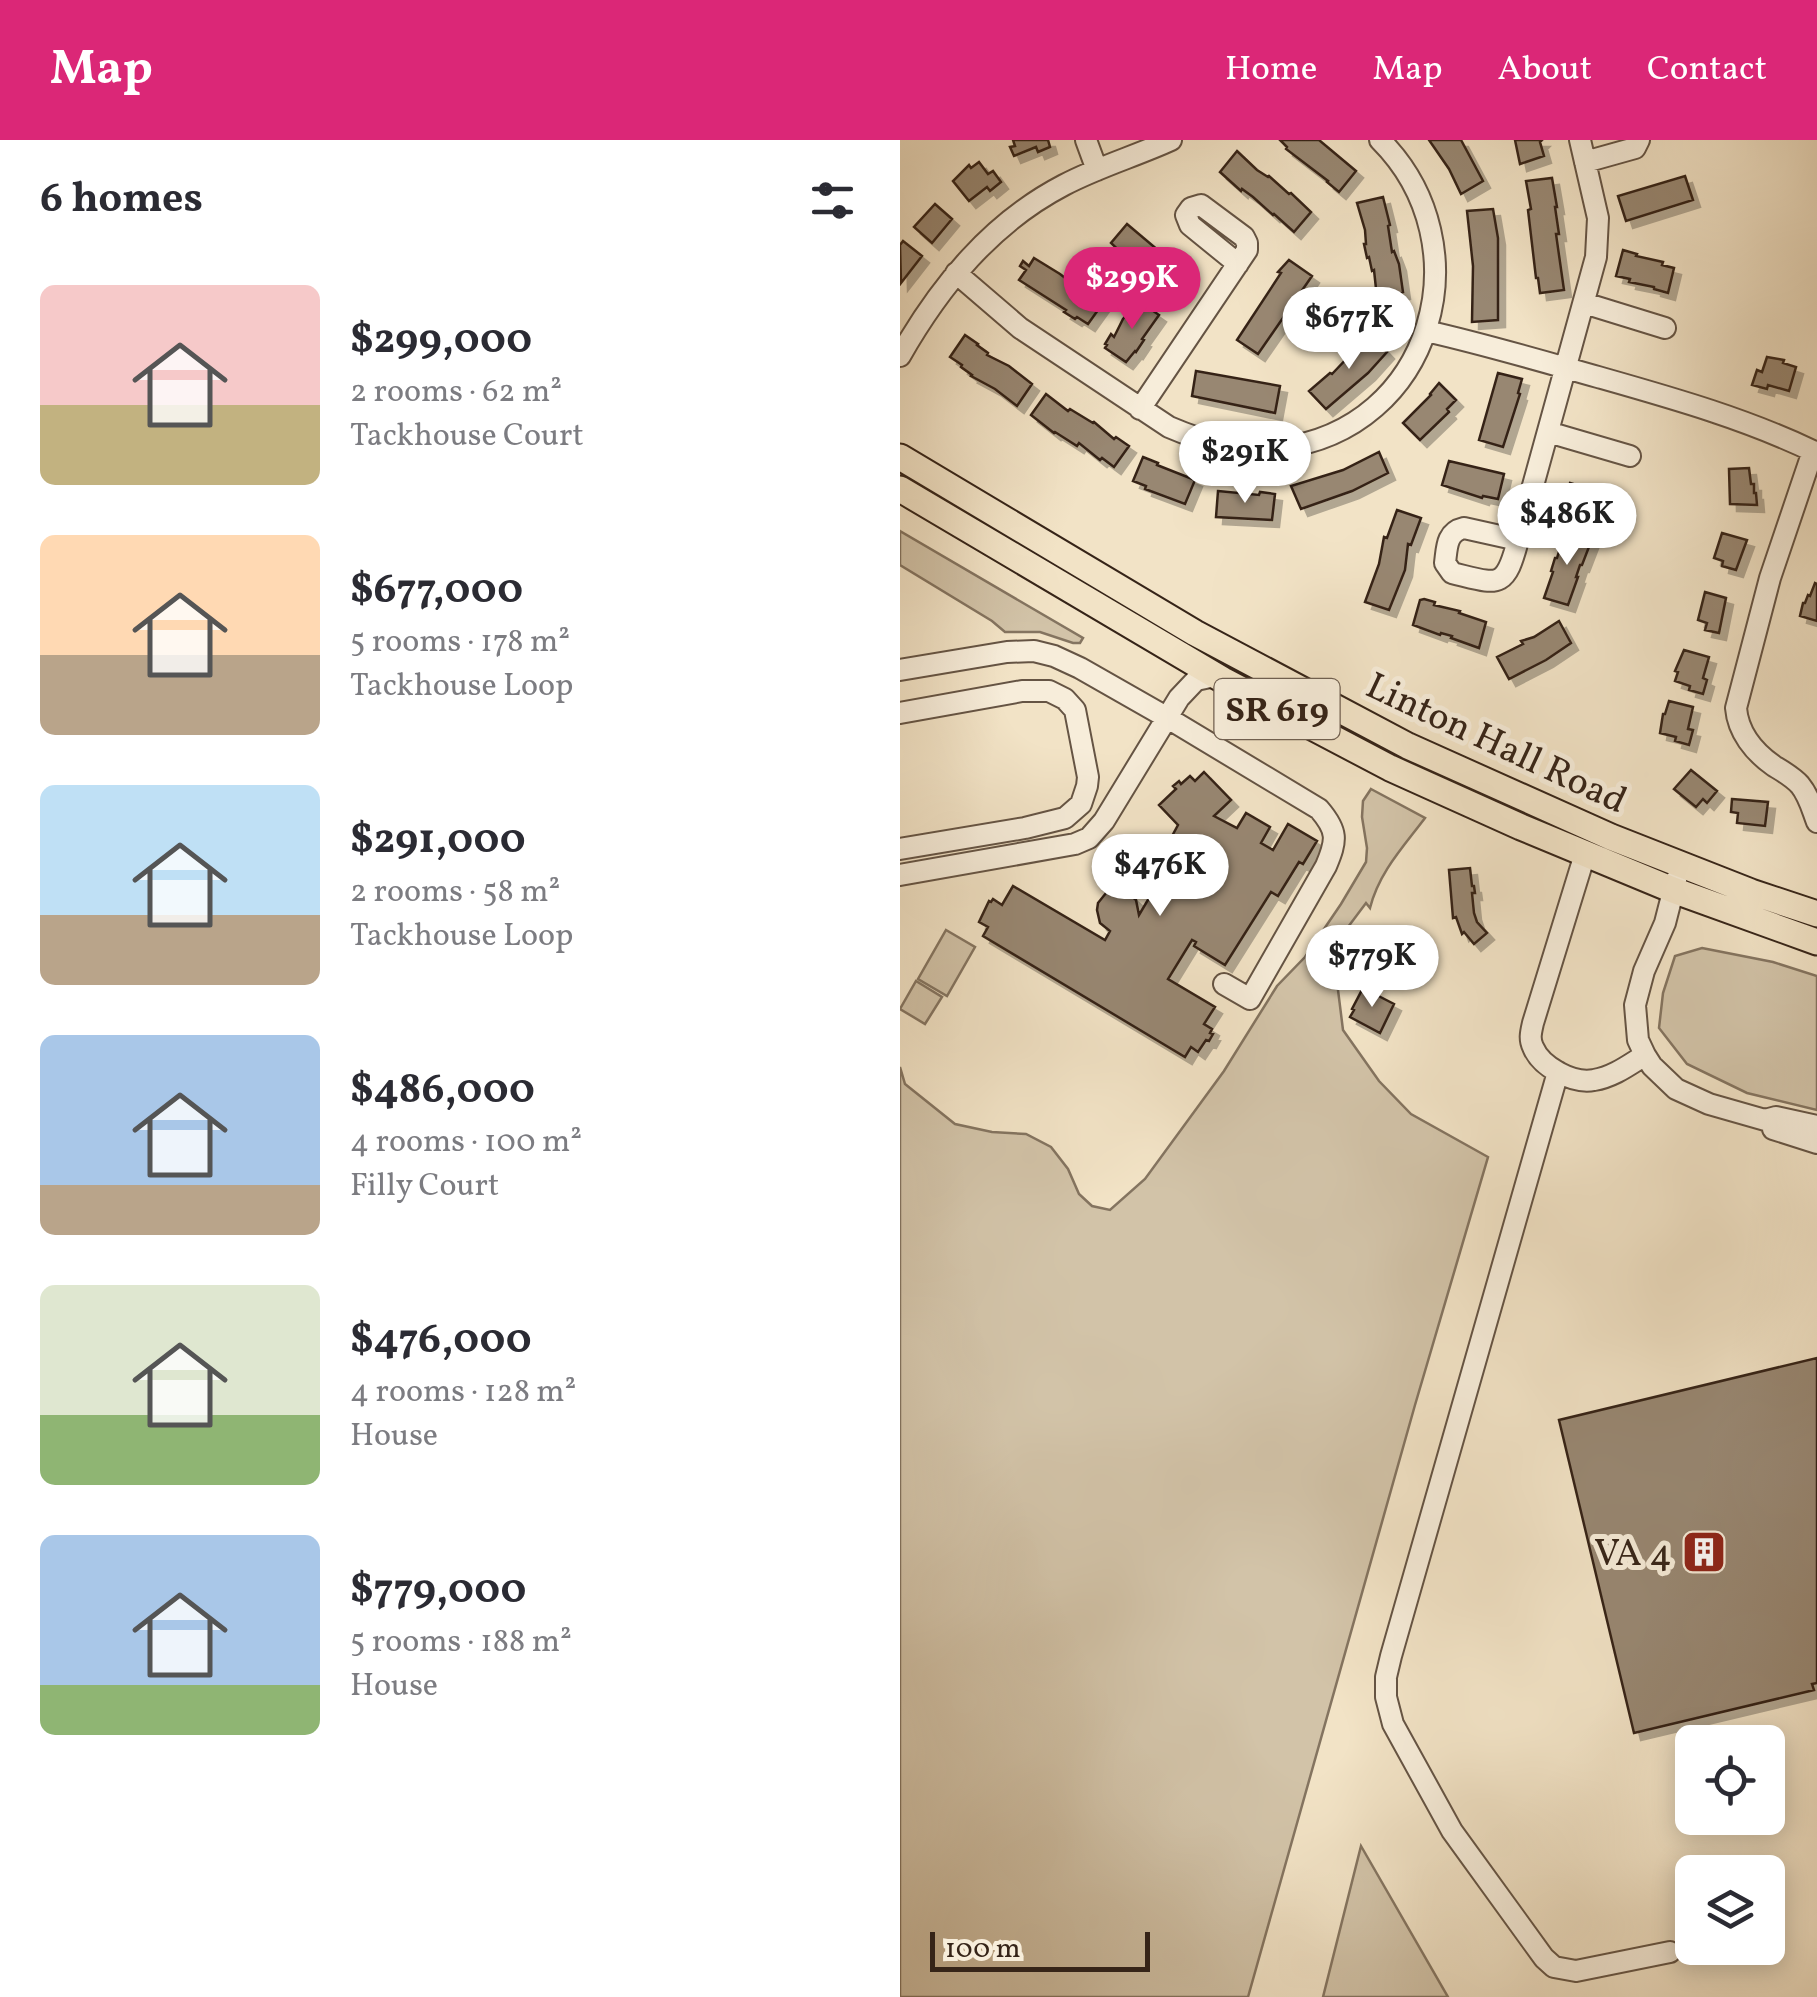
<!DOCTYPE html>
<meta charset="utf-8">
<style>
body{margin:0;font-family:Vollkorn,serif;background:#f7f7f7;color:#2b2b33;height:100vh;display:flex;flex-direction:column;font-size:38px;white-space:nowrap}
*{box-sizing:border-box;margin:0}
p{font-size:32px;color:#7c7c81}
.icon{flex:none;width:55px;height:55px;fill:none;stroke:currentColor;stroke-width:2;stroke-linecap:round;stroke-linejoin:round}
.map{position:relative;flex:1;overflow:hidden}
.details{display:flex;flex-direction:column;background:#fff;width:900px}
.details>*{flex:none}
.controls{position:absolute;left:775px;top:1585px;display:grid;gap:20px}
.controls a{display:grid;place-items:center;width:110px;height:110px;border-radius:15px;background:#fff;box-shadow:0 5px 25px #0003;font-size:50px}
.scale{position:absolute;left:30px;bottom:25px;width:220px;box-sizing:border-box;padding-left:10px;border:5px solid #362418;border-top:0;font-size:28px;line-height:35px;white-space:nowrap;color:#362418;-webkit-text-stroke:8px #f7edda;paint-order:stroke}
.price{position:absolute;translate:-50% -85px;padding:0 22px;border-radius:35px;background:#fff;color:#222;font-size:32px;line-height:65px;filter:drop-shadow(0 2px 5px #0008)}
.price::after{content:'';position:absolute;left:50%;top:60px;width:30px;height:22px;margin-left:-15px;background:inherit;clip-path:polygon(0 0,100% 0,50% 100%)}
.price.selected{background:#db2777;color:#fff}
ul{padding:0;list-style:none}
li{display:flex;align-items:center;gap:30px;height:250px;padding:0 40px}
li span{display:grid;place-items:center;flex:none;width:280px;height:200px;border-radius:15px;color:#555}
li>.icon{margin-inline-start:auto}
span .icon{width:120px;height:120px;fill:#fffc;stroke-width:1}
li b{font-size:42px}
h2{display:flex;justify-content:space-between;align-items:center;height:120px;padding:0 40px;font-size:42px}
header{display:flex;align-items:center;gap:60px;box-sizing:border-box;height:140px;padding:0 50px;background:#db2777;color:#fff}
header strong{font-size:48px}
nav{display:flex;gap:55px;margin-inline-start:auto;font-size:35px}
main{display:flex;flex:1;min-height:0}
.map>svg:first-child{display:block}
.green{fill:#d2c3a8;stroke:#847460;stroke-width:2.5}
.building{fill:#988772;stroke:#362418;stroke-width:2.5;filter:url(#shadow)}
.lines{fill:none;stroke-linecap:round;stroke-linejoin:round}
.minor-casing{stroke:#655444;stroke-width:24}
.major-casing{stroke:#362418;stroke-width:29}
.minor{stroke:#f7edda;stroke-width:20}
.major{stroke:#f2e3c6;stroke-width:25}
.labels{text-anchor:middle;stroke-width:10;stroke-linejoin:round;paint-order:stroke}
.shield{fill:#f7edda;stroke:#706052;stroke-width:2.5}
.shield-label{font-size:35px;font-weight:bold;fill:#362418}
.street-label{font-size:38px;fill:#362418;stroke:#f7edda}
.poi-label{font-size:38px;fill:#362418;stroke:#f7edda;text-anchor:end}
</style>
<header>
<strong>Map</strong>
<nav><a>Home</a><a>Map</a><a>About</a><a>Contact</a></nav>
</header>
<main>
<section class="details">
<h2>6 homes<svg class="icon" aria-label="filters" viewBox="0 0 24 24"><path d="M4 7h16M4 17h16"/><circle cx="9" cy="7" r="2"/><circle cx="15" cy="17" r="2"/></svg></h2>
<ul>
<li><span style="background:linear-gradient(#f6c9c9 60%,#c2b280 0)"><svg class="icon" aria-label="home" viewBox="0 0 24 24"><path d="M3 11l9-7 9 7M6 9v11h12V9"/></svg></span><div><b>$299,000</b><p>2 rooms · 62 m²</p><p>Tackhouse Court</p></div></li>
<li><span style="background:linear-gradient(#ffd9b3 60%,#b9a48a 0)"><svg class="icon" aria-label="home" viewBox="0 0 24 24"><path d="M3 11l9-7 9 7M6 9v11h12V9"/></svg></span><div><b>$677,000</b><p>5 rooms · 178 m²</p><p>Tackhouse Loop</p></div></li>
<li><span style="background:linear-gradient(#bfe0f5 65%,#b9a48a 0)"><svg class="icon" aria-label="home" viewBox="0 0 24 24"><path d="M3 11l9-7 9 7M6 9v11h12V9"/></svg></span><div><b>$291,000</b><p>2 rooms · 58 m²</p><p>Tackhouse Loop</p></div></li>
<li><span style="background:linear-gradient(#a9c7e8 75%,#b9a48a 0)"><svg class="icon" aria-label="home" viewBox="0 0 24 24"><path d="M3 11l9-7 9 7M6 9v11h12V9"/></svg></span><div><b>$486,000</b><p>4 rooms · 100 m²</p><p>Filly Court</p></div></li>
<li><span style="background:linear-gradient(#dfe7d0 65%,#8fb573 0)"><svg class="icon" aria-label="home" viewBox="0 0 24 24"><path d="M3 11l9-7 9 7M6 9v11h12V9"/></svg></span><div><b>$476,000</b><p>4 rooms · 128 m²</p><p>House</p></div></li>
<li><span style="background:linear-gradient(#a9c7e8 75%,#8fb573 0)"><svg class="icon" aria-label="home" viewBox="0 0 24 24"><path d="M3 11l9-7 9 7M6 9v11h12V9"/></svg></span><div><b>$779,000</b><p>5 rooms · 188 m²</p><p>House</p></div></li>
</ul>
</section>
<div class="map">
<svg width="917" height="1857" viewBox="0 0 917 1857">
<defs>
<filter id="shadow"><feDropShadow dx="7" dy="7" stdDeviation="0" flood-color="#0004"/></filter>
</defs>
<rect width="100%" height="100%" fill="#f2e3c6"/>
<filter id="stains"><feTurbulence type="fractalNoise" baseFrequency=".002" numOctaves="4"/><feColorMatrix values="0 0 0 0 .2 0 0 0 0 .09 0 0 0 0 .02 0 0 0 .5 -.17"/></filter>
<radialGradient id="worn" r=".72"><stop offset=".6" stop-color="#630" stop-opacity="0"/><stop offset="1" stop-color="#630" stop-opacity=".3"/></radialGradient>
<path class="green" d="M 0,391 L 183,498 L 180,503 L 173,503 L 140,492 L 105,492 L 92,481 L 0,425 Z
M 471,649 L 525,678 C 504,706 479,732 470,768 L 466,763 L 448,787 L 441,814 L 437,842 L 443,890 L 479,941 L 511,974 L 588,1017 L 515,1265 L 348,1857 L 0,1857 L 0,927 L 5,944 L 55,984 L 92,992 L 126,994 L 151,1007 L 168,1029 L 179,1054 L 192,1066 L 210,1070 L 245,1039 L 324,931 L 377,846 L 405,817 L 441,764 L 466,722 L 467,708 L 462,677 L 463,661 Z
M 46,790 L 75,807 L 47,856 L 18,839 Z
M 802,808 L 873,822 L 917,836 L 917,970 L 847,953 L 787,924 L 759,888 L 763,853 L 775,816 Z
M 16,841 L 42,857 L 25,884 L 0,869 Z
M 461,1706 L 548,1857 L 423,1857 Z"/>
<path class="building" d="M 113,0 L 148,0 L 150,7 L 138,12 L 136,7 L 114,16 L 110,7 L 115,6 Z
M 380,0 L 419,0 L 456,31 L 439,52 L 427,42 L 428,41 L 386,9 L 387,7 Z
M 529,0 L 561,0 L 583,41 L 561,54 L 549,29 Z
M 615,0 L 642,0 L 640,2 L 644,16 L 620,24 Z
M 337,11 L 357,30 L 368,37 L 369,36 L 389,54 L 391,53 L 411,72 L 394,92 L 374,74 L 373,75 L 353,57 L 342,49 L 341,51 L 320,32 Z
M 79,22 L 88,34 L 93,31 L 101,42 L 90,51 L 87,47 L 69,61 L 53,41 L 69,25 L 71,28 Z
M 785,36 L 793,60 L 726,81 L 718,56 Z
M 652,38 L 657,67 L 655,67 L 659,94 L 656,94 L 664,150 L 640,153 L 638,138 L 636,138 L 628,70 L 631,69 L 626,41 Z
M 483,57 L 490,85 L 488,86 L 492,112 L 494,111 L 499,124 L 503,152 L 477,158 L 474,130 L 472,131 L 469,117 L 467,118 L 464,104 L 466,104 L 465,90 L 457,63 Z
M 35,64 L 52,79 L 32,103 L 14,87 Z
M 593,69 L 598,98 L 598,180 L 572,182 L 573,126 L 567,71 Z
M 227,84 L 291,138 L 275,157 L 232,123 L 211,103 Z
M 3,101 L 22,116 L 1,143 L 0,105 Z
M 723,110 L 737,114 L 736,116 L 763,122 L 762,125 L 774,128 L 768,153 L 754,149 L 754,147 L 729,142 L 730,139 L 716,136 Z
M 134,118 L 160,134 L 190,157 L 191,155 L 203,163 L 188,184 L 177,177 L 175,179 L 164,172 L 166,170 L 119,140 L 126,130 L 120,126 L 123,121 L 129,126 Z
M 389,120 L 412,136 L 358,214 L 337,200 L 381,133 L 378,132 Z
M 239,161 L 259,175 L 242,199 L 244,200 L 236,212 L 235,211 L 226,222 L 205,208 L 207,205 L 205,204 L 211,194 L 214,197 L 223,179 Z
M 470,194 L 487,212 L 468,233 L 426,269 L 409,251 L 430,233 L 432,234 Z
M 65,195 L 78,204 L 77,205 L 88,213 L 87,215 L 109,226 L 132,244 L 117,266 L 95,249 L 71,236 L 72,235 L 61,227 L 62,225 L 50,217 Z
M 867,217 L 884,220 L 883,223 L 896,227 L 889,251 L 868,245 L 867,249 L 852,245 L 857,230 L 862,232 Z
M 296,231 L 380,246 L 375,273 L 292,256 Z
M 598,233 L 622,239 L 618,253 L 620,254 L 603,307 L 579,300 Z
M 539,243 L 556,260 L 547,269 L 549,272 L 520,300 L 503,283 L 531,255 L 530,254 Z
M 146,254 L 168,271 L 170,269 L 193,283 L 194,282 L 214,299 L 216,297 L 229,306 L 214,327 L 202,318 L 200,320 L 179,303 L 177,306 L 155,292 L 154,293 L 131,275 Z
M 479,312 L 488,333 L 452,351 L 401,369 L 391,346 L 443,330 Z
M 243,317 L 258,323 L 257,325 L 295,340 L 285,364 L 245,349 L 246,346 L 233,341 Z
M 549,321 L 604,334 L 598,359 L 583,356 L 582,358 L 542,345 Z
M 849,328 L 851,344 L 854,344 L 854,353 L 856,353 L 857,365 L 830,364 L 829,329 Z
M 670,343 L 722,359 L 716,383 L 702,379 L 703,376 L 690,373 L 689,375 L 664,366 Z
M 318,351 L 359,355 L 360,352 L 375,354 L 372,380 L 316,377 Z
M 497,370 L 521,378 L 511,405 L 508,404 L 505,430 L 489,470 L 465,462 L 479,424 L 484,397 L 487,398 Z
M 668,391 L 692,399 L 682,425 L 680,425 L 676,437 L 678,437 L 668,465 L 644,458 L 653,432 L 651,431 L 655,418 L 657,418 L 661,405 L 663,406 Z
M 822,393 L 847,400 L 836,430 L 822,426 L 823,421 L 814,418 Z
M 915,443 L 917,444 L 917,481 L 900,476 L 903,463 L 905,463 L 908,455 L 910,456 Z
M 805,452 L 826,458 L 819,493 L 805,490 L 807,483 L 798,480 Z
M 524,459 L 535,462 L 534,465 L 560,471 L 559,473 L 586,482 L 579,508 L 551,498 L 552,496 L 541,493 L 540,495 L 513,485 L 520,460 Z
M 659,481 L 671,503 L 646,520 L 609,539 L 597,517 L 623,504 L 621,501 L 634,497 Z
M 784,510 L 809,517 L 803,538 L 807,540 L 803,554 L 789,550 L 790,546 L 775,541 L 778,532 L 775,531 Z
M 769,561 L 793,567 L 788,589 L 793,590 L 789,605 L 775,601 L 776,597 L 760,593 L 763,574 L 765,574 Z
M 791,630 L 817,651 L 807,663 L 803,659 L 796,667 L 774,649 Z
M 304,632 L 331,660 L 314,676 L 337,688 L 346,673 L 370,687 L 361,703 L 373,710 L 388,684 L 417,701 L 403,724 L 399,722 L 378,756 L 371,752 L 325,825 L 294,806 L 296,802 L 292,800 L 268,839 L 315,867 L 304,884 L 312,889 L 310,893 L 313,894 L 309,901 L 306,900 L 298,912 L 291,907 L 285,917 L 83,796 L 88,787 L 79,782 L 89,761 L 91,762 L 93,759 L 102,765 L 113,746 L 205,800 L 210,791 L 200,783 L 197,770 L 198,763 L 206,753 L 219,750 L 226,751 L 236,760 L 239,775 L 274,716 L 276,718 L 284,705 L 271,698 L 278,685 L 259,665 L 276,649 L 273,646 L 279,641 L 281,644 L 290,636 L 295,641 Z
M 832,659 L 868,662 L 865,686 L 837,683 L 838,673 L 831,672 Z
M 570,728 L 572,746 L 574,746 L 575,753 L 572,753 L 574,773 L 577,782 L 587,793 L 574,804 L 564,792 L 562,794 L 556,777 L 553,778 L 549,730 Z
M 463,848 L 494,864 L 480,893 L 450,877 L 454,870 L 452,869 Z
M 917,1218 L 917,1543 L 912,1544 L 914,1550 L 734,1593 L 659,1280 Z"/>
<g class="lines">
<defs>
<path id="minor" d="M 186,0 L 197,30
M 685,22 L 735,8 L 739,0
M 56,133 L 120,188 L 269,287 C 304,302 341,313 380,308 C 533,290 585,105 480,0
M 684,163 L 765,188
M 526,191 C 584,204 641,221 698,237 C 772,258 847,279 917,313
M 0,216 C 40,146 91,83 164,45 C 198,27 236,16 271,0
M 240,269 L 347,110 L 347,103 L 344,97 L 301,65 L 291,68 L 286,75 L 290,85 L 338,124
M 648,292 L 730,316
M 913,311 L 870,438 L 836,568 C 838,592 854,612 874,626 C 884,632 893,637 900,645 C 909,656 912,669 917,682
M 618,400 C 605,451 598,444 552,433 L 545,423 C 547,408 546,392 564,388 L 618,400 L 696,117 L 698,78 L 680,0
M 0,530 L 107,512 L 134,511 L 154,516 L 180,528 L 266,577 L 419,669 C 438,691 437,700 426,726 L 350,859 L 324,844
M 0,573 L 122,551 L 149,551 L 165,559 L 175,570 L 188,637 L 187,646 L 181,664 L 165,678 L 125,688 L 0,709
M 685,714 L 633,883 C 631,892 629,899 633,907 C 641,927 673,944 694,940 C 713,937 729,925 745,915
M 0,735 L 175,704 L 189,698 L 204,681 L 279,558 L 296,540 L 315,536
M 776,740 L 765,783 L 744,831 L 735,865 L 738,900 L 745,915 L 752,926 L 776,949 L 809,964 L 865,980 L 876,977 L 917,986
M 658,932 L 491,1516 L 486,1537 L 486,1557 L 493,1584 L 552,1691 L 644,1818 L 654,1827 L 676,1831 L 770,1812
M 873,989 L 917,1003"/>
<path id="major" d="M 0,317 L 295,493 L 508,606 L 711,697 L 851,752 L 917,774
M 0,349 L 323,540 L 490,628 L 621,687 L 773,750 L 917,802"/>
</defs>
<use href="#minor" class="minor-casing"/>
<use href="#major" class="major-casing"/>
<use href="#minor" class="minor"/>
<use href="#major" class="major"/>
</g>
<defs>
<symbol id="building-square" viewBox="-11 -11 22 22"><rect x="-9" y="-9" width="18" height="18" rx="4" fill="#8f2418" stroke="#f7edda"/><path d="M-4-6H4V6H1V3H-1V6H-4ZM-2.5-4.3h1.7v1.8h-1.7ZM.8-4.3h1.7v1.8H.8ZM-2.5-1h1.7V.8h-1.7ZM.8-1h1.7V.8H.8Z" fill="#fff"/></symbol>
</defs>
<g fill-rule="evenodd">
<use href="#building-square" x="779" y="1387" width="50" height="50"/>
</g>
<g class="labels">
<rect class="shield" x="314.5" y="539" width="125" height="60" rx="8"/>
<g class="shield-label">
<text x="377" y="581">SR 619</text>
</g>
<g class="street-label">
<text transform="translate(597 602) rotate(25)" y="13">Linton Hall Road</text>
</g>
<g class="poi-label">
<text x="772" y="1425">VA 4</text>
</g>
</g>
<rect width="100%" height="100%" filter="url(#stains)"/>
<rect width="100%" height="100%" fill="url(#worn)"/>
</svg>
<div class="controls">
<a><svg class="icon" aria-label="locate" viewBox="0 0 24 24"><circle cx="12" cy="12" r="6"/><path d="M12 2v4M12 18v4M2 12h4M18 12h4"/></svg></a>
<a><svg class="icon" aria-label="layers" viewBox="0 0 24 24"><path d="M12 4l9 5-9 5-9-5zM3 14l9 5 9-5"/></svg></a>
</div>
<div class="scale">100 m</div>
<b class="price selected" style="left:232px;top:192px">$299K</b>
<b class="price" style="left:449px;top:232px">$677K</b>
<b class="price" style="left:345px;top:366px">$291K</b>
<b class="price" style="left:667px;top:428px">$486K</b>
<b class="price" style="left:260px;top:779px">$476K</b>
<b class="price" style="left:472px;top:870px">$779K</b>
</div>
</main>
